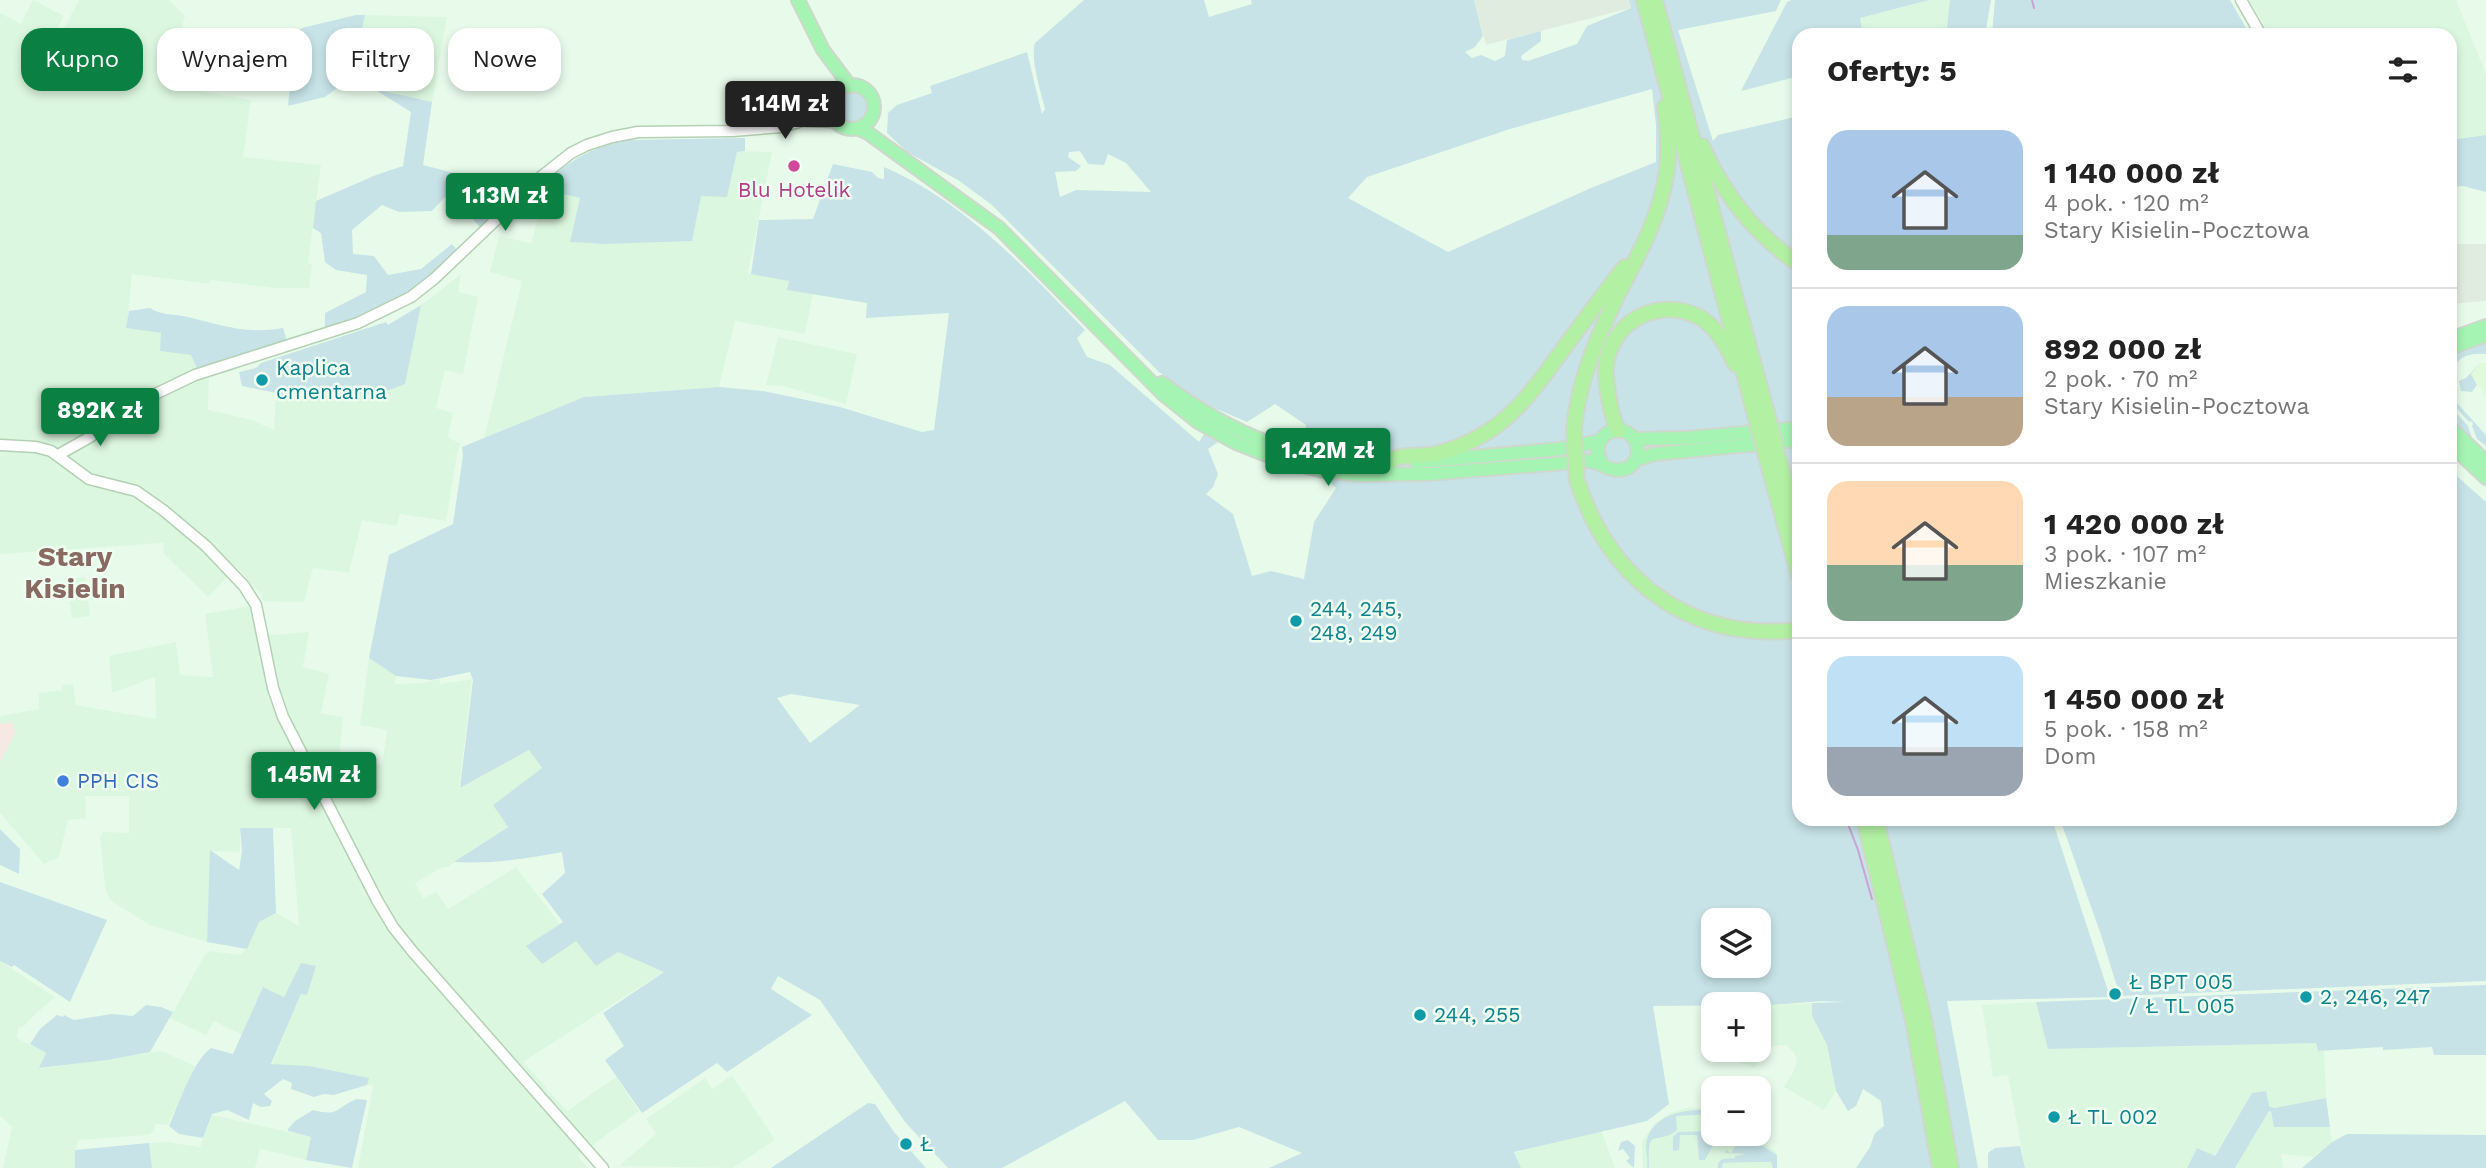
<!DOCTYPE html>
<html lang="pl">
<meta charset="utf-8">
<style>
body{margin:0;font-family:"Work Sans",sans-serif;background:#f6f6f6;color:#222;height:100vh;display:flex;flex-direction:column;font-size:26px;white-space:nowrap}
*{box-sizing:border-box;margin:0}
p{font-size:23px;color:#767676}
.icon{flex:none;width:38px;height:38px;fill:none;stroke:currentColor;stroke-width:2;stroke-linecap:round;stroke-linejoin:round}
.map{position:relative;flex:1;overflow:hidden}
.details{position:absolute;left:1792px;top:28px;width:665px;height:798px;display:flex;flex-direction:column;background:#fff;border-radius:21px;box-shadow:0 4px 10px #0003}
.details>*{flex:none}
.guide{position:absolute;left:21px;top:28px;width:665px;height:63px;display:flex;gap:14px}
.buttons{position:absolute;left:1701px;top:908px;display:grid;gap:14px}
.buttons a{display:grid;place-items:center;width:70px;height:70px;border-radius:14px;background:#fff;box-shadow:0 4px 10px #0003;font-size:35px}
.price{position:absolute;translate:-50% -60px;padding:0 16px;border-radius:7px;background:#0b8043;color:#fff;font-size:23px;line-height:46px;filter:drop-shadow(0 2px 4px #0008)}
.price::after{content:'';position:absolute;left:50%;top:42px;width:21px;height:16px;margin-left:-10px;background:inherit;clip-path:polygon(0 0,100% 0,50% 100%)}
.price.active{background:#222;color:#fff}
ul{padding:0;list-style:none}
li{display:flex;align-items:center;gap:21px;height:175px;padding:0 35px}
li+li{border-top:2px solid #e0e0e0}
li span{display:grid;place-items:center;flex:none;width:196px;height:140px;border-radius:21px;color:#555}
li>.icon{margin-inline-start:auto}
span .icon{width:84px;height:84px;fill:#fffc;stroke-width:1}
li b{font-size:30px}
h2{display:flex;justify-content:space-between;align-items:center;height:84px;padding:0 35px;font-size:30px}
.pill{padding:0 24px;border-radius:21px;background:#fff;box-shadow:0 4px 10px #0003;font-size:24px;line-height:63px}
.pill.active{background:#0b8043;color:#fff}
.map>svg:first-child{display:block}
.residential{fill:#dcf7df}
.commercial{fill:#e1fadc}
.industrial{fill:#e1ece1}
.education{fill:#f7e8e4}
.green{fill:#c7e3e7;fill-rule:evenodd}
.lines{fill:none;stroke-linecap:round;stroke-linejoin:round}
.stream{stroke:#c6a4d4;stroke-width:2}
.minor-casing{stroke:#b4d1b4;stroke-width:13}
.major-casing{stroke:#ced8cd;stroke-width:16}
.highway-casing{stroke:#ced8cd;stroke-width:18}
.minor{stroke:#fff;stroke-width:10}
.major{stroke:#a5f4b3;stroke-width:12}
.highway{stroke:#b2f0a3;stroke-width:14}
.highway-bridge-casing{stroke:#ced8cd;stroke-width:18;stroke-linecap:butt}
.highway-bridge{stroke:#b2f0a3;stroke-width:14}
.hotel-dot{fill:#d1479c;stroke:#eefef0;stroke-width:2.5}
.culture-dot{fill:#0f9aa8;stroke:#eefef0;stroke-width:2.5}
.shop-dot{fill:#3f7fe0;stroke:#eefef0;stroke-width:2.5}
.labels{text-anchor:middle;stroke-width:5;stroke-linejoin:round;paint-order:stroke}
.hotel-label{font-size:21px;fill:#b23c85;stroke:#eefef0}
.culture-label{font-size:21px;fill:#0d838f;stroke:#eefef0;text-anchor:start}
.shop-label{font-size:21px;fill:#366cbe;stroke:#eefef0;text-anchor:start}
.district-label{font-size:28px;font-weight:bold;fill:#896961;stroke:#eefef0}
</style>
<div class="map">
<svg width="2486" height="1168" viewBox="0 0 2486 1168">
<rect width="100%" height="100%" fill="#e8fbeb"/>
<path class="residential" d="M 33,0 L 64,16 L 52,38 L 43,41 L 36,52 L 48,58 L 79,0 L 169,0 L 185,16 L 167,85 L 251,100 L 243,157 L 321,165 L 308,263 L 312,264 L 309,288 L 274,288 L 210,280 L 209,284 L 132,274 L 127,328 L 162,333 L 160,351 L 215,358 L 238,369 L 209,377 L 208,410 L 252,420 L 274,430 L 276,393 L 287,395 L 289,386 L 375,395 L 404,384 L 421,305 L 461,274 L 458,292 L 478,297 L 463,374 L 445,370 L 436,408 L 453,413 L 448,437 L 461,444 L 457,454 L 446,521 L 400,514 L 396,526 L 362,520 L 349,573 L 313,568 L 304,602 L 263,601 L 262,596 L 237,567 L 208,597 L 164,554 L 163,543 L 0,554 L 0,13 L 21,24 Z
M 1929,0 L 1950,0 L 1946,35 L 1863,35 L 1860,18 Z
M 2249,0 L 2456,0 L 2486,74 L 2486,135 L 2450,140 L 2450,35 L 2270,35 Z
M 365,15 L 447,17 L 432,102 L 352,85 Z
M 737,151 L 772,152 L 748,273 L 790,280 L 813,293 L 805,334 L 735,321 L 719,387 L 585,397 L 484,438 L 522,281 L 490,272 L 499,236 L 531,243 L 546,190 L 580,197 L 571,242 L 603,244 L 645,242 L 702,195 L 727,196 Z
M 778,337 L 857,354 L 846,404 L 783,386 L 766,385 Z
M 85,577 L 90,616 L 72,618 L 66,580 Z
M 250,606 L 258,636 L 309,632 L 303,667 L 329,674 L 321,713 L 343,717 L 339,758 L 382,765 L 387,730 L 360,725 L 369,658 L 396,676 L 395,684 L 422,683 L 440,679 L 440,684 L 472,679 L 459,789 L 529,750 L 542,769 L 508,826 L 448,867 L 443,867 L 415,883 L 423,898 L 437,892 L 448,909 L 516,867 L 560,924 L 526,946 L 576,941 L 618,952 L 663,972 L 523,1062 L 567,1111 L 616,1077 L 639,1111 L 578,1156 L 588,1168 L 358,1168 L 373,1086 L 272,1064 L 301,994 L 307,995 L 301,964 L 284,997 L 263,987 L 242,1035 L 214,1021 L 206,1035 L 170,1018 L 205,954 L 211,951 L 240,955 L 247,949 L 259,922 L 276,913 L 299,926 L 291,828 L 240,828 L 240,852 L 211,851 L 207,942 L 150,925 L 110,900 L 105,887 L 100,837 L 103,832 L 129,833 L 129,796 L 85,796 L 86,818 L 68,820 L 59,857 L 44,864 L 0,813 L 0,716 L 39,709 L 39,693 L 62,690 L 62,685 L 73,684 L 76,705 L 156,719 L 155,677 L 112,693 L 109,656 L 176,642 L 180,675 L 213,677 L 205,614 Z
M 0,961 L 55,997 L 33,1016 L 24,1026 L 18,1028 L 17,1038 L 46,1053 L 40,1069 L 161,1051 L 195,1066 L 168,1125 L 156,1124 L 153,1132 L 148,1135 L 79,1140 L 75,1150 L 75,1168 L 3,1168 L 12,1127 L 0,1116 Z
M 2036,1002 L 2049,1049 L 2317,1043 L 2318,1051 L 2324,1051 L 2326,1098 L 2274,1108 L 2252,1093 L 2214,1156 L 2197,1148 L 2187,1168 L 2025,1168 L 2008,1075 L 1993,1077 L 1982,1005 Z
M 1812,1003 L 1812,1016 L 1827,1045 L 1836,1091 L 1824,1110 L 1784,1087 L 1795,1069 L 1797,1058 L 1792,1050 L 1785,1045 L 1772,1046 L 1754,1068 L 1716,1053 L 1717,1050 L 1759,1050 L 1759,1006 Z
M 732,1075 L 775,1140 L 733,1168 L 619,1166 L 656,1134 L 646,1119 L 705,1078 L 712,1089 Z
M 1690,1107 L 1713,1110 L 1713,1134 L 1751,1134 L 1776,1152 L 1777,1168 L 1643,1168 L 1642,1141 L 1655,1123 L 1670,1113 Z
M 2269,1111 L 2271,1112 L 2274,1127 L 2330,1127 L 2332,1142 L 2314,1157 L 2281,1154 L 2283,1168 L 2235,1168 Z
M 212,1115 L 311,1137 L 306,1160 L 260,1149 L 255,1168 L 152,1168 L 149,1143 L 168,1142 L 200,1147 Z
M 1601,1130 L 1615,1168 L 1521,1168 L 1514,1153 Z"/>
<path class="commercial" d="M 2480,363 L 2486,363 L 2486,398 L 2471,374 Z"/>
<path class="industrial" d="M 1474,0 L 1629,0 L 1631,8 L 1486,45 Z
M 2450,244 L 2486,244 L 2486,301 L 2450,304 Z"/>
<path class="education" d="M 12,722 L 15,733 L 0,762 L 0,724 Z"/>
<path class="green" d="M 1084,0 L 1204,0 L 1209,17 L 1252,4 L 1251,0 L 1474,0 L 1483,36 L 1475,47 L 1465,52 L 1472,58 L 1481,55 L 1495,61 L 1505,56 L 1507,40 L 1541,31 L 1541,41 L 1521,56 L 1522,60 L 1528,61 L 1577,44 L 1587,26 L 1631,8 L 1629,0 L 1781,0 L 1776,11 L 1678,30 L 1713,141 L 1718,135 L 1799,116 L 1799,819 L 2052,819 L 2110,997 L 1947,1001 L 1978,1168 L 1856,1168 L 1870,1147 L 1875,1133 L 1884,1126 L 1881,1101 L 1863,1089 L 1856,1106 L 1848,1111 L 1836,1091 L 1827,1045 L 1812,1016 L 1812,1003 L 1845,1002 L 1822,1001 L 1771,1005 L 1653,1006 L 1669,1104 L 1647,1121 L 1514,1152 L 1521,1168 L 1269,1168 L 1302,1153 L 1239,1127 L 1193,1140 L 1158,1140 L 1125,1101 L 1002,1168 L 948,1168 L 905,1122 L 820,1000 L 778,976 L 771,989 L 812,1015 L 727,1072 L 717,1063 L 642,1113 L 605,1060 L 624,1046 L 603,1013 L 664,972 L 618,952 L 596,966 L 576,941 L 542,964 L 526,946 L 563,922 L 542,894 L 565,873 L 562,852 C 526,859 491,864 454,862 L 508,827 L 493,805 L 542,768 L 529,750 L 460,788 L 473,680 L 470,672 L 431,680 L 396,676 L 369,658 L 389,555 L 453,524 L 463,455 L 462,447 L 584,397 L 719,387 L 763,391 L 840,407 L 922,432 L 934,430 L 949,313 L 866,318 L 867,303 L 787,290 L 789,281 L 751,274 L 759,220 L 813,219 L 833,164 L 872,172 L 878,178 L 884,179 L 884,167 C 965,202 1024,267 1085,330 L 1077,338 L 1087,357 L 1110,365 L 1199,442 L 1204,434 L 1218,442 L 1208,449 L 1218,474 L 1213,487 L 1206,494 L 1233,514 L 1252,576 L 1271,571 L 1304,579 L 1314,522 L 1336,488 L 1302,457 L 1306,425 L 1275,404 L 1247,422 L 1196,400 L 1159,372 L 992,205 L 958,180 L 907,152 L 887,133 L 888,113 L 897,105 L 932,93 L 930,86 L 1027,52 L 1042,114 L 1045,109 C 1041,92 1030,59 1035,43 ZM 1652,89 L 1656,125 L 1656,162 L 1591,188 L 1448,252 L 1348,198 L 1367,177 L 1510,129 ZM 1080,151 L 1088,164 L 1104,165 L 1108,154 L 1126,163 L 1151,192 L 1076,190 L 1060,197 L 1055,172 L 1076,171 L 1081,166 L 1068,157 L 1069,152 ZM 791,694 L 860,705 L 810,743 L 777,698 ZM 1713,920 L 1759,920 L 1759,966 L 1713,966 Z
M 1791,0 L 1929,0 L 1860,18 L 1863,35 L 1799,35 L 1799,76 L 1741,91 L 1787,2 Z
M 1950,0 L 1991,0 L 1985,35 L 1946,35 Z
M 1995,0 L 2230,0 L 2250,35 L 1992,35 Z
M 356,15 L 365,15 L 352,77 L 325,97 L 288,106 L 295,35 L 302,28 Z
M 374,89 L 432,102 L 423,165 L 511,188 L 517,195 L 481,229 L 458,200 L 445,197 L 432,211 L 399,212 L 382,205 L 352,230 L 353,254 L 374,256 L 388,275 L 421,269 L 452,244 L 458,251 L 406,294 L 378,309 L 325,328 L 325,313 L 366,292 L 367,275 L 336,270 L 325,262 L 321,233 L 313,228 L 316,201 L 376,175 L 403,166 L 411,112 Z
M835 108a17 17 0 1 1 34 0a17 17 0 1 1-34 0Z
M 2486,135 L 2486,192 L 2463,186 L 2450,187 L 2450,140 Z
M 745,138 L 745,151 L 737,152 L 727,197 L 701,196 L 692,241 L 603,244 L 570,242 L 580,198 L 546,190 L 544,184 C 571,159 592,147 628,140 Z
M 421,305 L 405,384 L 376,395 L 289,386 L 287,395 L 242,386 L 239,372 L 256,368 L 261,363 L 386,322 L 388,325 Z
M 150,308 C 161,315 171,314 183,316 C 220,324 243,335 283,328 L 287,341 L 197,368 L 191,355 L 160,351 L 161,333 L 126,328 L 129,311 Z
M 2486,338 L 2486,354 C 2468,353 2454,357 2452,377 L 2450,376 L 2450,352 Z
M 2480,363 L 2471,374 L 2477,385 L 2472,392 L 2461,391 L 2459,381 L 2466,378 Z
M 2452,381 L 2456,402 L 2486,435 L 2486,446 L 2477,439 L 2472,426 L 2473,424 L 2471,421 L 2469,422 L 2453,404 Z
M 2450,406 L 2468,426 L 2473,441 L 2486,453 L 2479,451 L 2450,421 Z
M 2450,470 L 2486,502 L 2486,981 L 2120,996 L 2101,935 L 2060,819 L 2450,819 Z
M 240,828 L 273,828 L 276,913 L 259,922 L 247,949 L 207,942 L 210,850 L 239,870 L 242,851 Z
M 0,829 L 20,849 L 19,874 L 0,865 Z
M 0,882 L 107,920 L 70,1002 L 14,965 L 12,967 L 0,961 Z
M 301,963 L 316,966 L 307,995 L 301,994 L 271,1064 L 309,1066 L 369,1078 L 367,1085 L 334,1095 L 324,1094 L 314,1097 L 291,1089 L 292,1083 L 283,1079 L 264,1094 L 272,1101 L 270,1106 L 261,1107 L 253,1103 L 249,1120 L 227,1110 L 212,1114 L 203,1138 L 179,1134 L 169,1126 C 178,1106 193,1060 211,1048 L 233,1054 L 263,987 L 284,997 Z
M 2486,985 L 2486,1055 L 2434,1055 L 2432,1047 L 2383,1050 L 2383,1047 L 2318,1051 L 2316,1043 L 2048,1049 L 2036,1002 Z
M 146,1005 L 161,1007 L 173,1012 L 150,1052 L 107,1060 L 39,1068 L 46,1053 L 30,1044 L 40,1029 L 57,1015 L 63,1017 L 64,1015 L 74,1020 L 112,1014 L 133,1016 Z
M 2266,1091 L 2269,1106 L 2274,1108 L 2326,1098 L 2330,1127 L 2274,1127 L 2271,1112 L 2269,1111 L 2235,1168 L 2187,1168 L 2197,1148 L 2215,1156 L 2252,1093 Z
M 357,1099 L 367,1100 L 352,1168 L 306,1160 L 311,1137 L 288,1131 L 288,1129 L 295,1121 L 313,1110 C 341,1117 334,1108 357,1099 Z
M 868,1103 L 875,1104 L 894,1132 L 926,1168 L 771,1168 Z
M 1700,1110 L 1713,1114 L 1676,1116 L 1677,1130 C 1653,1148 1648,1123 1649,1168 L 1647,1168 C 1649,1159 1644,1148 1647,1139 C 1654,1117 1679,1110 1700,1110 Z
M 1707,1131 L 1707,1135 L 1716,1140 L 1705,1160 L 1699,1160 L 1697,1135 L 1680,1135 L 1679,1150 L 1673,1151 L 1673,1137 L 1678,1132 Z
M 1743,1134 L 1777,1155 L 1777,1168 L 1773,1168 L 1771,1162 C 1756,1162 1739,1162 1723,1163 L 1722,1168 L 1718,1168 L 1718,1163 L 1722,1159 L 1735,1158 L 1735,1156 L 1746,1154 L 1725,1153 L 1726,1150 L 1731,1153 Z
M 2347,1134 L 2486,1135 L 2486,1168 L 2302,1168 L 2332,1142 Z
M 1628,1140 L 1635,1146 L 1634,1168 L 1626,1161 L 1630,1158 L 1623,1149 L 1618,1151 L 1621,1142 Z
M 149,1143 L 152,1168 L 75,1168 L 75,1150 Z
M 2020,1146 L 2025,1168 L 1988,1168 L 1988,1153 L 1995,1148 Z"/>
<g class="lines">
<path class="stream" d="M 2032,0 L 2034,8
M 1846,819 L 1858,850 L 1872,899"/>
<defs>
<path id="minor" d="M 2241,0 L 2261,35
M 806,121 L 837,122
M 0,445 L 36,447 L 51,451 L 89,479 L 136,491 L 163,510 L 206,546 L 244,586 L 256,605 L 273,688 L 283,717 L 377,900 L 393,927 L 413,952 L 603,1168
M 58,455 L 90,437 L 124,409 L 195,375 L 358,323 L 411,297 L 434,279 L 542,176 L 571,153 L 587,145 L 612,137 L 638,132 L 733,131 L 781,127 L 799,122 L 831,104"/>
<path id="major" d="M 798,0 L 823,50 L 850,86
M830 107a22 22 0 1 1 44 0a22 22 0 1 1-44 0Z
M 857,128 L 868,133 L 999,228 L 1163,394 L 1198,422 L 1236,443 L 1282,461 L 1320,470 L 1360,475 L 1428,474 L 1587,461 C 1599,461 1607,470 1618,470 C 1649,469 1641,419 1607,433 C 1597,441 1595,452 1602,463
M 2450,339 L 2486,326
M 2450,348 L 2486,335
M 1162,383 C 1229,433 1306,467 1391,463
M 2450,427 L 2486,462
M 1634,439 L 1686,438 L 1799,428
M 2450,444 L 2486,478
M 1635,460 L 1655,454 L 1799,440
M 1416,462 L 1559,449 L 1599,441"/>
<path id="highway" d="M 1644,0 L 1755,415
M 1655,0 L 1767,413
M 1702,146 C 1724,195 1754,234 1799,264
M 1574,430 C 1578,381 1597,338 1618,294 C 1638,256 1659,219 1666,176 C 1670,153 1668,129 1665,107
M 1618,430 C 1612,418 1610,406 1608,393 C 1606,379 1604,364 1610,350 C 1624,312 1671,298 1704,320 C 1719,331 1728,348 1735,364
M 1767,460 L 1799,576
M 1779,460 L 1799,533
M 1384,464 C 1395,453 1420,457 1435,454 C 1454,450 1473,441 1489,431 C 1520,411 1543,377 1564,348 C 1584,321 1604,293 1625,267
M 1577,480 C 1610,582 1691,642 1799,630
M 1864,819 L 1913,1020 L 1940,1168
M 1876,819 L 1924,1019 L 1951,1168"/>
</defs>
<use href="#minor" class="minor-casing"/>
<use href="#major" class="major-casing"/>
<use href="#highway" class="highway-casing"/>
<use href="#minor" class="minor"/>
<use href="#major" class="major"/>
<use href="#highway" class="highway"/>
<defs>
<path id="highway-bridge" d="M 1767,413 L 1779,460
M 1755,415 L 1767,460
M 1574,430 L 1577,480"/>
</defs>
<use href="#highway-bridge" class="highway-bridge-casing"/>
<use href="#highway-bridge" class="highway-bridge"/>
</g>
<circle class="hotel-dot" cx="794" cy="166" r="7"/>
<g class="culture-dot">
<circle cx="262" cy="380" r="7"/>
<circle cx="1296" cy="621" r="7"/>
<circle cx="2115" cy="994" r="7"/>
<circle cx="2306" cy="997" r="7"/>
<circle cx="1420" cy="1015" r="7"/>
<circle cx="2054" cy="1117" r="7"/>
<circle cx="906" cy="1144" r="7"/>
</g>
<circle class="shop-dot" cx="63" cy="781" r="7"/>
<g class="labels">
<g class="hotel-label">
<text x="794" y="197">Blu Hotelik</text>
</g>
<g class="culture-label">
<text x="276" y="375">Kaplica<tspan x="276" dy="24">cmentarna</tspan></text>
<text x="1310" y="616">244, 245,<tspan x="1310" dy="24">248, 249</tspan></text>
<text x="2129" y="989">Ł BPT 005<tspan x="2129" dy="24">/ Ł TL 005</tspan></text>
<text x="2320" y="1004">2, 246, 247</text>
<text x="1434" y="1022">244, 255</text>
<text x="2068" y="1124">Ł TL 002</text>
<text x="920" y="1151">Ł</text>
</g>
<g class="shop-label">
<text x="77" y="788">PPH CIS</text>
</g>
<g class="district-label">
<text x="75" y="566">Stary<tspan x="75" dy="32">Kisielin</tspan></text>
</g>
</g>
</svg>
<div class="buttons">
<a><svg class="icon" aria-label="layers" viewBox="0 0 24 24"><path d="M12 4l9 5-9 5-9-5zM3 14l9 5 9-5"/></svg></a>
<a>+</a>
<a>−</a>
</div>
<b class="price active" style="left:785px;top:141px">1.14M zł</b>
<b class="price" style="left:505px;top:233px">1.13M zł</b>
<b class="price" style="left:100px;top:448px">892K zł</b>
<b class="price" style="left:1328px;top:488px">1.42M zł</b>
<b class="price" style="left:314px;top:812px">1.45M zł</b>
<div class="guide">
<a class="pill active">Kupno</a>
<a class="pill">Wynajem</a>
<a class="pill">Filtry</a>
<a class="pill">Nowe</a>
</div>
<section class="details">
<h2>Oferty: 5<svg class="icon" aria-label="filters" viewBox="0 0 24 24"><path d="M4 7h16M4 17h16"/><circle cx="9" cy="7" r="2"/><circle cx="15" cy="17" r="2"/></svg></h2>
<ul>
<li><span style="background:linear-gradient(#a9c7e8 75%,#7fa58c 0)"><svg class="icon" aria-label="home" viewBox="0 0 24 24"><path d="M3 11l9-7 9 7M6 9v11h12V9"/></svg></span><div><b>1 140 000 zł</b><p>4 pok. · 120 m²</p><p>Stary Kisielin-Pocztowa</p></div></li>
<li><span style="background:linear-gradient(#a9c7e8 65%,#b9a48a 0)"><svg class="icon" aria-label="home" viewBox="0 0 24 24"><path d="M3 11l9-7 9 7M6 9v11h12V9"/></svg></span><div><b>892 000 zł</b><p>2 pok. · 70 m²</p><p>Stary Kisielin-Pocztowa</p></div></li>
<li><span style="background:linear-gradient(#ffd9b3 60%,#7fa58c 0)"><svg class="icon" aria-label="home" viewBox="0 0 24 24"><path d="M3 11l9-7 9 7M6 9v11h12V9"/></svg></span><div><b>1 420 000 zł</b><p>3 pok. · 107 m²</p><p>Mieszkanie</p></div></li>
<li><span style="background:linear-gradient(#bfe0f5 65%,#9aa5b1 0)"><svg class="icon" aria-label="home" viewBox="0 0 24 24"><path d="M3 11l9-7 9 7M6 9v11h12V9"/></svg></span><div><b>1 450 000 zł</b><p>5 pok. · 158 m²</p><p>Dom</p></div></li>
</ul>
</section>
</div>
